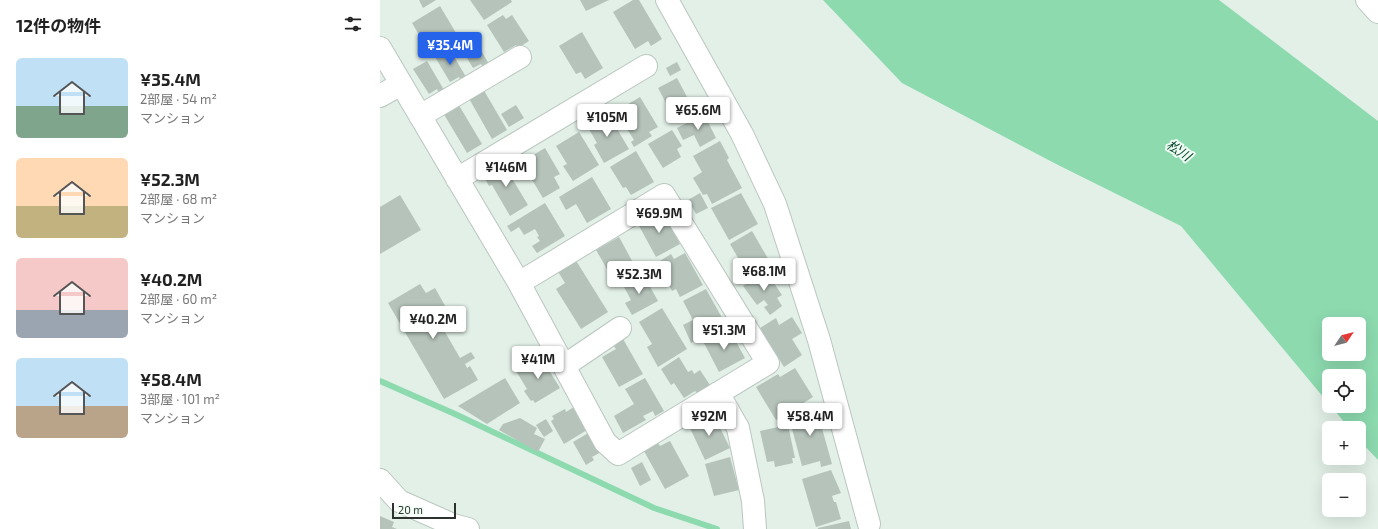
<!DOCTYPE html>
<html lang="ja">
<meta charset="utf-8">
<style>
body{margin:0;font-family:"Exo 2","Noto Sans JP",sans-serif;background:#f2f2f2;color:#222;height:100vh;display:flex;flex-direction:column;font-size:15px;white-space:nowrap}
*{box-sizing:border-box;margin:0}
p{font-size:13px;color:#767676}
.icon{flex:none;width:22px;height:22px;fill:none;stroke:currentColor;stroke-width:2;stroke-linecap:round;stroke-linejoin:round}
.map{position:relative;flex:1;overflow:hidden}
.side{display:flex;flex-direction:column;background:#fff;width:380px}
.side>*{flex:none}
.needle{width:26px;rotate:55deg}
.tools{position:absolute;left:942px;top:317px;display:grid;gap:8px}
.tools a{display:grid;place-items:center;width:44px;height:44px;border-radius:6px;background:#fff;box-shadow:0 4px 16px #0002;font-size:20px}
.scale{position:absolute;left:12px;bottom:10px;width:64px;box-sizing:border-box;padding-left:4px;border:2px solid #2c322e;border-top:0;font-size:11px;line-height:14px;white-space:nowrap;color:#2c322e;-webkit-text-stroke:3px #effdf4;paint-order:stroke}
.price{position:absolute;translate:-50% -34px;padding:0 9px;border-radius:4px;background:#fff;color:#222;font-size:13px;line-height:26px;filter:drop-shadow(0 1px 2px #0008)}
.price::after{content:'';position:absolute;left:50%;top:24px;width:12px;height:9px;margin-left:-6px;background:inherit;clip-path:polygon(0 0,100% 0,50% 100%)}
.price.active{background:#2563eb;color:#fff}
ul{padding:0;list-style:none}
li{display:flex;align-items:center;gap:12px;height:100px;padding:0 16px}
li span{display:grid;place-items:center;flex:none;width:112px;height:80px;border-radius:6px;color:#555}
li>.icon{margin-inline-start:auto}
span .icon{width:48px;height:48px;fill:#fffc;stroke-width:1}
li b{font-size:17px}
h2{display:flex;justify-content:space-between;align-items:center;height:48px;padding:0 16px;font-size:17px}
main{display:flex;flex:1;min-height:0}
.map>svg:first-child{display:block}
.water{fill:#8ddaaf;fill-rule:evenodd}
.lines{fill:none;stroke-linecap:round;stroke-linejoin:round}
.stream{stroke:#8ddaaf;stroke-width:6}
.building{fill:#b5c3ba}
.minor-casing{stroke:#b9c7bf;stroke-width:24}
.minor{stroke:#fff;stroke-width:22}
.labels{text-anchor:middle;stroke-width:4;stroke-linejoin:round;paint-order:stroke}
.water-label{font-size:13px;font-style:italic;fill:#06462b;stroke:#effdf4}
</style>
<main>
<section class="side">
<h2>12件の物件<svg class="icon" aria-label="filters" viewBox="0 0 24 24"><path d="M4 7h16M4 17h16"/><circle cx="9" cy="7" r="2"/><circle cx="15" cy="17" r="2"/></svg></h2>
<ul>
<li><span style="background:linear-gradient(#bfe0f5 60%,#7fa58c 0)"><svg class="icon" aria-label="home" viewBox="0 0 24 24"><path d="M3 11l9-7 9 7M6 9v11h12V9"/></svg></span><div><b>¥35.4M</b><p>2部屋 · 54 m²</p><p>マンション</p></div></li>
<li><span style="background:linear-gradient(#ffd9b3 60%,#c2b280 0)"><svg class="icon" aria-label="home" viewBox="0 0 24 24"><path d="M3 11l9-7 9 7M6 9v11h12V9"/></svg></span><div><b>¥52.3M</b><p>2部屋 · 68 m²</p><p>マンション</p></div></li>
<li><span style="background:linear-gradient(#f6c9c9 65%,#9aa5b1 0)"><svg class="icon" aria-label="home" viewBox="0 0 24 24"><path d="M3 11l9-7 9 7M6 9v11h12V9"/></svg></span><div><b>¥40.2M</b><p>2部屋 · 60 m²</p><p>マンション</p></div></li>
<li><span style="background:linear-gradient(#bfe0f5 60%,#b9a48a 0)"><svg class="icon" aria-label="home" viewBox="0 0 24 24"><path d="M3 11l9-7 9 7M6 9v11h12V9"/></svg></span><div><b>¥58.4M</b><p>3部屋 · 101 m²</p><p>マンション</p></div></li>
</ul>
</section>
<div class="map">
<svg width="998" height="529" viewBox="0 0 998 529">
<rect width="100%" height="100%" fill="#e2f0e7"/>
<path class="water" d="M 443,0 L 839,0 L 998,121 L 998,460 L 979,440 L 979,428 L 969,428 L 951,406 L 979,406 L 979,376 L 949,376 L 949,404 L 801,226 L 680,166 L 522,83 ZM 949,324 L 979,324 L 979,354 L 949,354 Z"/>
<g class="lines">
<path class="stream" d="M 0,381 L 75,414 L 274,508 L 337,529"/>
</g>
<path class="building" d="M 39,0 L 56,0 L 43,8 Z
M 90,0 L 131,0 L 132,2 L 104,20 Z
M 200,0 L 229,0 L 206,11 Z
M 253,0 L 259,0 L 282,39 L 271,46 L 268,41 L 255,49 L 233,12 Z
M 60,6 L 79,38 L 51,55 L 32,23 Z
M 123,15 L 126,19 L 132,15 L 149,41 L 138,48 L 136,45 L 124,52 L 107,25 Z
M 202,32 L 223,68 L 205,79 L 201,72 L 196,74 L 179,46 Z
M 92,35 L 109,64 L 103,67 L 101,64 L 93,68 L 78,43 Z
M 69,48 L 86,77 L 81,81 L 79,77 L 70,82 L 55,57 Z
M 47,61 L 64,90 L 59,93 L 57,89 L 49,94 L 33,69 Z
M 297,62 L 301,70 L 290,76 L 286,68 Z
M 297,78 L 315,112 L 296,122 L 278,88 Z
M 102,87 L 127,130 L 112,139 L 87,95 Z
M 260,97 L 278,127 L 269,132 L 272,136 L 254,147 L 251,142 L 254,140 L 239,116 L 248,111 L 245,106 Z
M 77,102 L 102,144 L 87,153 L 62,111 Z
M 136,105 L 144,118 L 129,127 L 121,114 Z
M 227,112 L 249,149 L 224,163 L 214,145 L 217,143 L 206,124 Z
M 324,114 L 336,138 L 320,147 L 314,135 L 303,140 L 297,128 Z
M 292,130 L 302,146 L 297,149 L 301,157 L 283,168 L 268,144 Z
M 199,132 L 219,165 L 193,181 L 183,166 L 187,164 L 176,146 Z
M 340,141 L 349,158 L 347,160 L 362,188 L 332,204 L 327,194 L 323,195 L 313,178 L 322,172 L 313,156 Z
M 165,148 L 180,174 L 174,177 L 180,188 L 163,198 L 146,170 L 150,168 L 145,160 Z
M 256,151 L 274,182 L 251,195 L 246,187 L 243,188 L 230,167 Z
M 127,161 L 137,177 L 133,180 L 148,205 L 130,216 L 112,185 L 109,186 L 103,175 Z
M 212,177 L 231,209 L 207,223 L 196,204 L 186,210 L 179,197 Z
M 320,193 L 328,208 L 316,214 L 308,200 Z
M 361,193 L 378,224 L 349,240 L 331,208 Z
M 20,195 L 41,230 L 0,254 L 0,207 Z
M 165,203 L 185,236 L 157,253 L 152,246 L 160,241 L 157,237 L 159,236 L 155,229 L 144,235 L 139,227 L 131,232 L 127,226 Z
M 282,211 L 300,244 L 276,257 L 258,224 Z
M 372,231 L 390,262 L 368,275 L 350,244 Z
M 239,237 L 256,268 L 234,281 L 216,250 Z
M 305,253 L 323,285 L 300,297 L 296,289 L 292,291 L 281,270 L 284,268 L 280,261 L 291,254 L 294,259 Z
M 195,259 L 228,312 L 201,329 L 176,289 L 185,283 L 177,270 Z
M 385,270 L 402,295 L 397,298 L 402,306 L 390,315 L 384,307 L 388,305 L 384,300 L 377,305 L 363,286 Z
M 263,274 L 278,301 L 252,315 L 245,303 L 251,300 L 243,285 Z
M 40,284 L 46,293 L 55,288 L 68,311 L 57,318 L 80,358 L 91,352 L 95,358 L 85,364 L 87,368 L 90,366 L 98,380 L 64,399 L 8,303 Z
M 326,289 L 346,325 L 311,343 L 303,325 L 313,320 L 303,301 Z
M 282,308 L 307,349 L 278,367 L 267,347 L 272,344 L 259,322 Z
M 412,317 L 422,333 L 412,339 L 422,355 L 404,367 L 380,328 L 396,318 L 399,325 Z
M 349,329 L 365,358 L 339,372 L 324,343 Z
M 243,339 L 263,374 L 239,387 L 222,357 L 236,349 L 233,345 Z
M 160,356 L 180,388 L 155,403 L 153,400 L 151,401 L 144,391 L 147,389 L 136,371 Z
M 299,357 L 308,372 L 312,370 L 314,374 L 320,370 L 330,385 L 317,393 L 315,391 L 304,398 L 294,383 L 291,385 L 281,369 Z
M 415,368 L 433,397 L 396,420 L 376,387 L 398,374 L 400,377 Z
M 125,378 L 140,403 L 107,424 L 78,406 Z
M 265,378 L 284,411 L 275,416 L 273,411 L 263,416 L 266,420 L 243,433 L 234,416 L 254,404 L 245,389 Z
M 194,407 L 207,430 L 184,444 L 171,421 L 174,419 L 172,416 L 185,409 L 186,412 Z
M 436,407 L 452,464 L 441,467 L 440,461 L 422,466 L 408,414 Z
M 333,414 L 350,448 L 325,460 L 309,426 Z
M 140,418 L 157,428 L 154,434 L 165,439 L 158,452 L 119,430 L 123,424 Z
M 166,419 L 173,431 L 164,437 L 156,425 Z
M 408,425 L 415,458 L 412,458 L 413,463 L 395,467 L 394,461 L 387,462 L 380,431 Z
M 210,432 L 221,452 L 212,457 L 214,460 L 206,465 L 193,442 Z
M 290,441 L 309,476 L 285,489 L 264,451 L 278,443 L 280,446 Z
M 350,457 L 359,490 L 334,496 L 325,464 Z
M 262,462 L 271,480 L 260,486 L 251,468 Z
M 451,470 L 461,493 L 452,496 L 454,502 L 456,502 L 461,519 L 436,527 L 422,479 Z
M 0,516 L 14,522 L 12,527 L 17,529 L 0,529 Z
M 469,521 L 471,529 L 438,529 L 438,528 Z"/>
<g class="lines">
<defs>
<path id="minor" d="M 287,0 L 362,134 L 395,204 L 439,340 L 489,524
M 987,0 L 998,12
M 0,48 L 139,283 L 225,442 L 238,454 L 388,363 L 284,195 L 139,283
M 0,96 L 21,84
M 40,116 L 140,57
M 77,179 L 266,66
M 184,366 L 240,328
M 338,393 L 358,428 L 373,501 L 375,529
M 0,480 L 19,501 L 73,525 L 88,529"/>
</defs>
<use href="#minor" class="minor-casing"/>
<use href="#minor" class="minor"/>
</g>
<g class="labels">
<g class="water-label">
<text transform="translate(799 150) rotate(34)" y="5">松川</text>
</g>
</g>
</svg>
<div class="tools">
<a><svg class="needle" viewBox="-14 -14 28 28"><path d="M0-13l5 13h-10z" fill="#e53935"/><path d="M0 13l5-13h-10z" fill="#767676"/></svg></a>
<a><svg class="icon" aria-label="locate" viewBox="0 0 24 24"><circle cx="12" cy="12" r="6"/><path d="M12 2v4M12 18v4M2 12h4M18 12h4"/></svg></a>
<a>+</a>
<a>−</a>
</div>
<div class="scale">20 m</div>
<b class="price active" style="left:70px;top:66px">¥35.4M</b>
<b class="price" style="left:318px;top:131px">¥65.6M</b>
<b class="price" style="left:227px;top:138px">¥105M</b>
<b class="price" style="left:126px;top:188px">¥146M</b>
<b class="price" style="left:279px;top:234px">¥69.9M</b>
<b class="price" style="left:384px;top:292px">¥68.1M</b>
<b class="price" style="left:259px;top:295px">¥52.3M</b>
<b class="price" style="left:53px;top:340px">¥40.2M</b>
<b class="price" style="left:344px;top:351px">¥51.3M</b>
<b class="price" style="left:158px;top:380px">¥41M</b>
<b class="price" style="left:329px;top:437px">¥92M</b>
<b class="price" style="left:430px;top:437px">¥58.4M</b>
</div>
</main>
